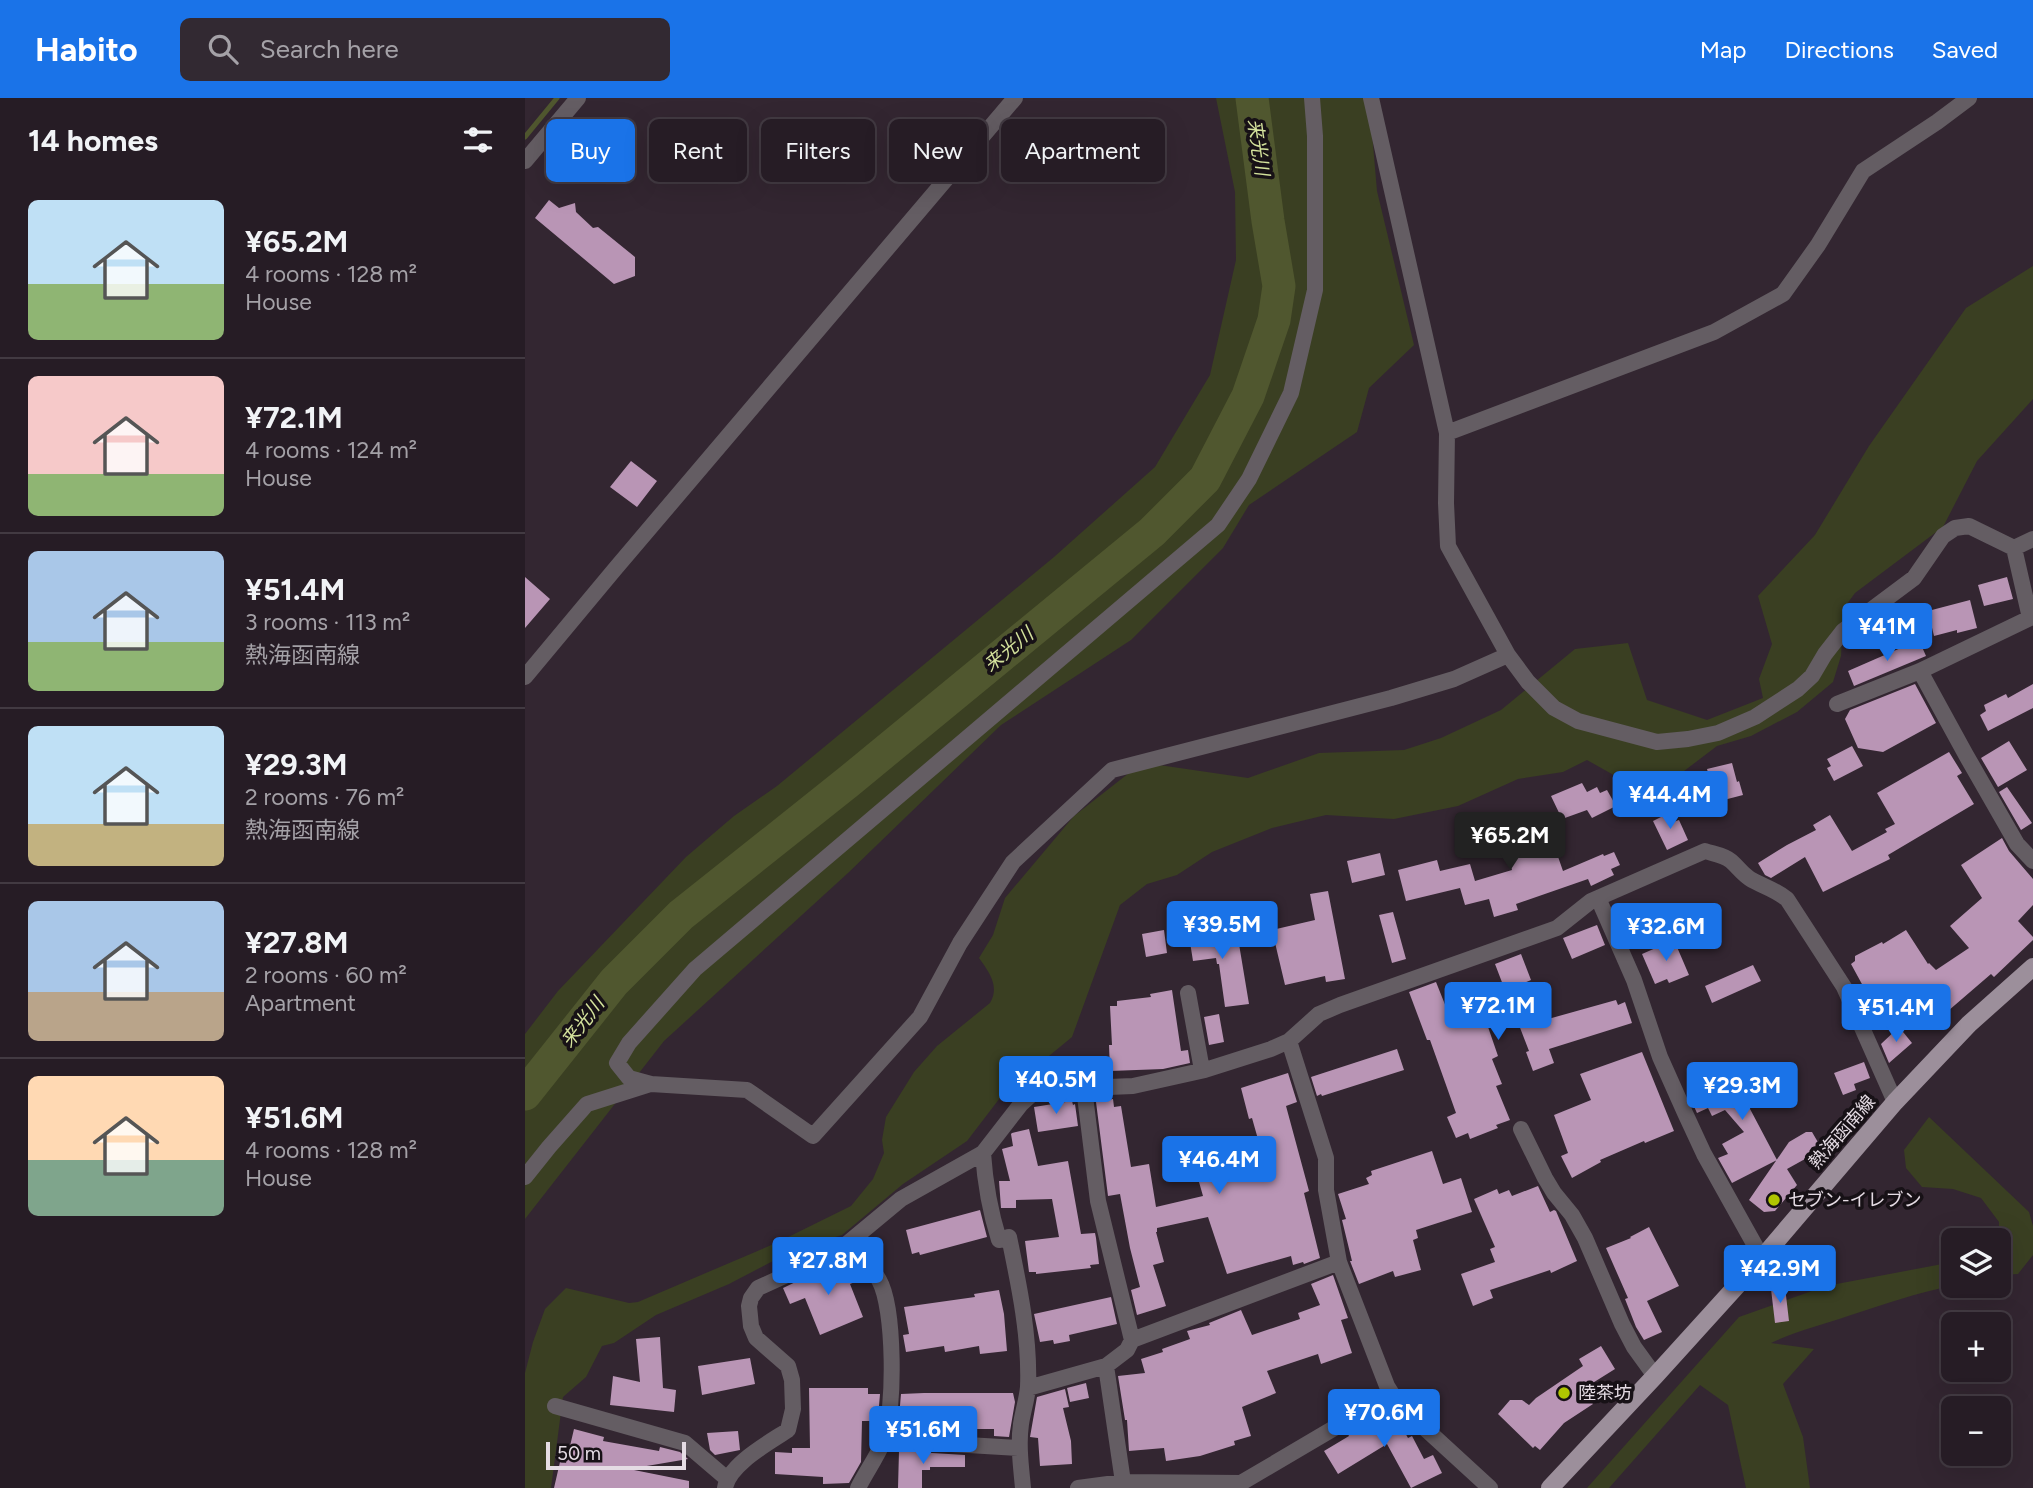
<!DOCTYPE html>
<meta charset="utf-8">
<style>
body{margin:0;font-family:Figtree,"Noto Sans JP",sans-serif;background:#322932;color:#f1f3f6;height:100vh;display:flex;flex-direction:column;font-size:26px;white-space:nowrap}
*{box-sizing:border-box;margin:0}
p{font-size:23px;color:#a4a1a7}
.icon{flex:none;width:38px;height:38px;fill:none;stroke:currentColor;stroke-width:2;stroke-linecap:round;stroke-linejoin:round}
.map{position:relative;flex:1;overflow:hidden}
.sheet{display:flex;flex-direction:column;background:#261c25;width:525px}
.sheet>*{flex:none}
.banner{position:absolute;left:21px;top:21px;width:665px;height:63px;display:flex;gap:14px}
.buttons{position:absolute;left:1416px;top:1130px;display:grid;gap:14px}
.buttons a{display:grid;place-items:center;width:70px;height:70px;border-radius:10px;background:#261c25;box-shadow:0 7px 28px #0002,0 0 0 2px #423a42;font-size:35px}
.scale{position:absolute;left:21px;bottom:18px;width:140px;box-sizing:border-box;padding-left:7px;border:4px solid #e5dce4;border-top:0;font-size:19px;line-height:24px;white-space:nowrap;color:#e5dce4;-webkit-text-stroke:5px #171116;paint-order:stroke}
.price{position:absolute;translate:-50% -60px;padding:0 16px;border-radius:7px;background:#1a73e8;color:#fff;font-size:23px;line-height:46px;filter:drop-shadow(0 2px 4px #0008)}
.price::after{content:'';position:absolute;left:50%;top:42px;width:21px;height:16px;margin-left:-10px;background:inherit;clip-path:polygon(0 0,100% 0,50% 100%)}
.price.current{background:#222;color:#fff}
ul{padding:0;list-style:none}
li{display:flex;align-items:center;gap:21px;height:175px;padding:0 28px}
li+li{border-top:2px solid #423a42}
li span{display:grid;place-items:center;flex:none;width:196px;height:140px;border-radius:10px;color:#555}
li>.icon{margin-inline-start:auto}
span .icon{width:84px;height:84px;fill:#fffc;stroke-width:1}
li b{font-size:30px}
h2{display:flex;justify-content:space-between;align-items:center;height:84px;padding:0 28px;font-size:30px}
.tag{padding:0 24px;border-radius:10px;background:#261c25;box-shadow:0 7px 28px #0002,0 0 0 2px #423a42;font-size:24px;line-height:63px}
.tag.current{background:#1a73e8;color:#fff}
header{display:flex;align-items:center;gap:42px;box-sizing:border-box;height:98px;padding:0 35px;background:#1a73e8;color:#fff}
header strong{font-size:33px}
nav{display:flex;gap:38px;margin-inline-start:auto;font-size:24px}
.search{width:490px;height:63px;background:#322932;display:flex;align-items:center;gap:18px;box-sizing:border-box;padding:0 24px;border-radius:10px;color:#a4a1a7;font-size:26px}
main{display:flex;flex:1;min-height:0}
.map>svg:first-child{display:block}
.green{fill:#3a3f22}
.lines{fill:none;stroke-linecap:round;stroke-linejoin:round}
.stream{stroke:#50572f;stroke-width:5}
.river{stroke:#50572f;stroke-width:33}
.building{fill:#b995b5}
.street{stroke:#645d63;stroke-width:16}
.primary{stroke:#9c8f9b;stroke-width:18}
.poi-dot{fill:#b0c501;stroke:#171116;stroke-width:2.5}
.labels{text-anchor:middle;stroke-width:7;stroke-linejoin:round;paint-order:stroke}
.street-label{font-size:18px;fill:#e5dce4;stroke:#171116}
.poi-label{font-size:18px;fill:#e5dce4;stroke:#171116;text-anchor:start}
.water-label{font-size:19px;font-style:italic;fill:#d4e29c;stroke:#171116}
</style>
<header>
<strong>Habito</strong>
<div class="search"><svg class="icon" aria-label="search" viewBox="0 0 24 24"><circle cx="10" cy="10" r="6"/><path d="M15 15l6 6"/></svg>Search here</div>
<nav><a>Map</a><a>Directions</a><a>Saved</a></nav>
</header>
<main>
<section class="sheet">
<h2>14 homes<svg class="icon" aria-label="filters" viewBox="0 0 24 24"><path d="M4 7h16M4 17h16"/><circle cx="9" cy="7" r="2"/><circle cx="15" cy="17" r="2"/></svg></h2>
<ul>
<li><span style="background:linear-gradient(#bfe0f5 60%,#8fb573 0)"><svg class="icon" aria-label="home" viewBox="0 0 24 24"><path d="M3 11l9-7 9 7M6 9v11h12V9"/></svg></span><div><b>¥65.2M</b><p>4 rooms · 128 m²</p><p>House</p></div></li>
<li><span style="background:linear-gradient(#f6c9c9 70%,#8fb573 0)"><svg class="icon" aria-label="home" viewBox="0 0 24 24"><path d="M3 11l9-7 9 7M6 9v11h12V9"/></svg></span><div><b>¥72.1M</b><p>4 rooms · 124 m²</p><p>House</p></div></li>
<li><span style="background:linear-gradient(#a9c7e8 65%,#8fb573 0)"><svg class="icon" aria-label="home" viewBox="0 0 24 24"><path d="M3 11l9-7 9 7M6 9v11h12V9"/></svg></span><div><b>¥51.4M</b><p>3 rooms · 113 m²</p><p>熱海函南線</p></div></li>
<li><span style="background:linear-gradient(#bfe0f5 70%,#c2b280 0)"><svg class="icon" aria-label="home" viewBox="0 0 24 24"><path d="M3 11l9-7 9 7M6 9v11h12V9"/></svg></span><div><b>¥29.3M</b><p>2 rooms · 76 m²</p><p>熱海函南線</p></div></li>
<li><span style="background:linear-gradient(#a9c7e8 65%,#b9a48a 0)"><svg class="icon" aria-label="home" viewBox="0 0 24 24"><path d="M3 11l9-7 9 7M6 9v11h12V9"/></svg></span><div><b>¥27.8M</b><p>2 rooms · 60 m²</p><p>Apartment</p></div></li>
<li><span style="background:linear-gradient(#ffd9b3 60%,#7fa58c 0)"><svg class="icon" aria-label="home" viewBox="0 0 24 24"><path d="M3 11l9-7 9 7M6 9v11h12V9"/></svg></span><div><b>¥51.6M</b><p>4 rooms · 128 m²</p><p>House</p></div></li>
</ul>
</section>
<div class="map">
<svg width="1508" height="1390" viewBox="0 0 1508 1390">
<rect width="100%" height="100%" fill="#332631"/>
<path class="green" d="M 691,0 L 844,0 L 852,93 L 889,247 L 844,290 L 832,334 L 724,407 L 698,450 L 606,542 L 476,627 L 323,775 L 139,943 L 0,1121 L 0,936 L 33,893 L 161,759 L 209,718 L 252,688 L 529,459 L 630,369 L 685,277 L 711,162 L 710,94 Z
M 1508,168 L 1508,301 L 1452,363 L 1418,429 L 1330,495 L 1319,510 L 1316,558 L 1308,584 L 1272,614 L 1226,638 L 1192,648 L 1142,686 L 1101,684 L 1062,662 L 1038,674 L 993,681 L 933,708 L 869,721 L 801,717 L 747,730 L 687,754 L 652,777 L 622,786 L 595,807 L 547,939 L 478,996 L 442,1043 L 378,1086 L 317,1137 L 269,1152 L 204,1186 L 131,1217 L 89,1245 L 77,1248 L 61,1279 L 38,1299 L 26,1390 L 0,1390 L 0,1275 L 8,1244 L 20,1211 L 41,1190 L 104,1205 L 113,1204 L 251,1145 L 326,1108 L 348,1081 L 359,1055 L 357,1042 L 361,1019 L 389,974 L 412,948 L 465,905 C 475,888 464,874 454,860 L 468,837 L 480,800 L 549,718 L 604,675 L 634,667 L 723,680 L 794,655 L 879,652 L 916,640 L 976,612 L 1050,551 L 1103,545 L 1122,602 L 1182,622 L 1238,600 L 1234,581 L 1247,546 L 1233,498 L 1290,437 L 1344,348 L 1441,210 Z
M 1404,1019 L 1504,1114 L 1508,1128 L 1508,1157 L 1493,1176 L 1474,1177 L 1474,1124 L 1456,1100 L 1428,1091 L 1397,1089 L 1381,1070 L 1379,1052 Z
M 1428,1164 L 1428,1188 C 1392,1194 1358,1207 1323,1218 C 1297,1227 1271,1233 1246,1245 L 1289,1251 L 1258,1286 L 1278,1339 L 1285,1390 L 1221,1390 L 1203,1307 L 1175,1287 L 1084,1390 L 1062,1390 L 1214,1219 L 1301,1188 Z"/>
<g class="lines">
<path class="stream" d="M 0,39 L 32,0"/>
<path class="river" d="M 0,996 L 89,884 L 156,817 L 323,684 L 627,434 L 680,381 L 723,298 L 749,222 L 754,188 L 743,123 L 727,0"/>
</g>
<path class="building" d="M 24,102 L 34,110 L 50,105 L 51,114 L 68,130 L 73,129 L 110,159 L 110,178 L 89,186 L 10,120 Z
M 106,363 L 132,383 L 112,409 L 85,389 Z
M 0,479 L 25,501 L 0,530 Z
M 1482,479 L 1488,501 L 1459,508 L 1453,487 Z
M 1445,502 L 1452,530 L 1432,535 L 1432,532 L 1409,538 L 1403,513 Z
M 1394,542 L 1401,558 L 1329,588 L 1323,573 Z
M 1390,586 L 1411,625 L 1358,654 L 1333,650 L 1320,621 L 1325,612 Z
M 1508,586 L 1508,610 L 1463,633 L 1455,617 L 1461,613 L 1459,607 L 1481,596 L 1483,600 Z
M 1484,643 L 1502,672 L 1473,689 L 1456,660 Z
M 1327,648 L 1338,668 L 1309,683 L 1302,670 L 1306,668 L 1302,661 Z
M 1424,654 L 1437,675 L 1432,678 L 1449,706 L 1363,757 L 1365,761 L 1298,794 L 1280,759 L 1246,780 L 1240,777 L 1233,765 L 1262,747 L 1291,732 L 1288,727 L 1305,717 L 1327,753 L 1362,734 L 1360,731 L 1370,726 L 1352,695 Z
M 1207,665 L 1212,684 L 1214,683 L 1218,697 L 1191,704 L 1182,671 Z
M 1057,685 L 1062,694 L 1072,689 L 1075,695 L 1082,692 L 1091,708 L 1067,720 L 1062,712 L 1037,721 L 1026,698 Z
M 1482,689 L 1507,725 L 1496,732 L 1474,694 Z
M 1144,715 L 1148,724 L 1154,722 L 1163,742 L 1142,752 L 1128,723 Z
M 1024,717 L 1027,730 L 1024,733 L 1038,773 L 1078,756 L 1079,758 L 1089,754 L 1095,767 L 1086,771 L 1089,777 L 1066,788 L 1063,781 L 991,806 L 993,812 L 969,819 L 964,801 L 940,807 L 935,790 L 881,803 L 873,772 L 912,762 L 915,773 L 945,766 L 950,783 L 987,772 L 976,733 L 1005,725 L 1003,721 Z
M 1477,740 L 1484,753 L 1508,781 L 1508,807 L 1493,823 L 1508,839 L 1508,842 L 1469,879 L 1466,876 L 1416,919 L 1406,907 L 1366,933 L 1336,890 L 1338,888 L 1326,866 L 1330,863 L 1330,858 L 1357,844 L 1358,846 L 1381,832 L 1403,866 L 1404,865 L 1411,872 L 1444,850 L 1425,828 L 1457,800 L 1436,767 Z
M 855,755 L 860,777 L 827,785 L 822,763 Z
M 803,793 L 820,881 L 801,884 L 800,878 L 760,887 L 747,832 L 790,822 L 785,796 Z
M 868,814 L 881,861 L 867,865 L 854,817 Z
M 679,823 L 681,840 L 712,834 L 724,906 L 700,909 L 694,866 L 692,866 L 691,860 L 668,863 L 662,825 Z
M 1072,827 L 1080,847 L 1047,861 L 1038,840 Z
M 639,832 L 642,855 L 621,859 L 617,836 Z
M 1149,842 L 1164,877 L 1144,885 L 1142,881 L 1130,886 L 1117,856 Z
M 996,856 L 1006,882 L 999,885 L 1016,923 L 1091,902 L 1093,907 L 1100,904 L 1107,925 L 1024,951 L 1029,965 L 1008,973 L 1001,954 L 1004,953 L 989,914 L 962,926 L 973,958 L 967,961 L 977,986 L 971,988 L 985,1022 L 971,1027 L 973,1030 L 945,1041 L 943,1035 L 931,1040 L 922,1019 L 931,1015 L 905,942 L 902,942 L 884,894 L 911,884 L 921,909 L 950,898 L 955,912 L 983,900 L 970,866 Z
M 1228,867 L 1236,883 L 1187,905 L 1180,888 Z
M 647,892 L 656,953 L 663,952 L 665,965 L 638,971 L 585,973 L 584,947 L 587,947 L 585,908 L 592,908 L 592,903 L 626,899 L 625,896 Z
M 694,916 L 699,944 L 684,947 L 679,919 Z
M 1374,929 L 1387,945 L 1364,965 L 1356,946 Z
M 872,951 L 879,972 L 797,998 L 796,996 L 792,998 L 786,979 Z
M 1117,954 L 1149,1033 L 1120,1045 L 1119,1043 L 1075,1062 L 1076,1064 L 1047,1080 L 1036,1058 L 1043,1055 L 1029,1017 L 1066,1002 L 1055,976 Z
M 1339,964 L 1345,980 L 1329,986 L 1331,992 L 1318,997 L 1309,975 Z
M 1243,969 L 1255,994 L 1224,1009 L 1252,1062 L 1207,1085 L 1193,1060 L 1203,1056 L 1197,1046 L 1219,1034 L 1200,1012 L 1187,1018 L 1183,1010 L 1172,1015 L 1166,1002 L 1214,981 L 1215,983 Z
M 763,975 L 772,1004 L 761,1008 L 784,1093 L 779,1095 L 795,1160 L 779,1166 L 778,1164 L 768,1167 L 766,1158 L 702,1176 L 683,1119 L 632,1130 L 632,1134 L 631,1134 L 639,1164 L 628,1167 L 641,1208 L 612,1217 L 606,1192 L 615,1189 L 605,1150 L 595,1096 L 583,1098 L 571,1004 L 588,1001 L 589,1009 L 596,1008 L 606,1069 L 624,1066 L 631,1109 L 678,1098 L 674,1084 L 740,1066 L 727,1020 L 724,1021 L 716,990 Z
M 547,1003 L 548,1007 L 550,1006 L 553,1028 L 513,1034 L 509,1009 Z
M 504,1031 L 513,1068 L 543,1063 L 556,1136 L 570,1135 L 571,1140 L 574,1166 L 565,1167 L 566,1170 L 511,1176 L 511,1174 L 504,1174 L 500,1143 L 534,1139 L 527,1101 L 491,1102 L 491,1110 L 476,1110 L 474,1083 L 485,1083 L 477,1051 L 488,1048 L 486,1036 L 487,1035 Z
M 1281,1034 L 1287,1034 L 1294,1046 L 1286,1050 L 1289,1056 L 1262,1071 L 1272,1087 L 1250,1113 L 1239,1114 L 1224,1102 L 1264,1044 Z
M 907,1053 L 918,1086 L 936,1080 L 947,1114 L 891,1132 L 893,1140 L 888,1142 L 896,1172 L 870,1179 L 868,1173 L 834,1186 L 825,1163 L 827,1163 L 817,1122 L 821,1121 L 813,1096 L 844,1086 L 841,1080 L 847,1077 L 846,1073 Z
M 1013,1088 L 1025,1114 L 1029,1112 L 1031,1113 L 1052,1163 L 1026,1175 L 1025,1172 L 965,1192 L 968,1200 L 948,1208 L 936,1176 L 970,1164 L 965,1151 L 970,1149 L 949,1101 L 972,1091 L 974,1096 L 984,1092 L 987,1098 Z
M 455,1112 L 462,1139 L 395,1157 L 394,1154 L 387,1156 L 381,1132 Z
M 1124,1129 L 1154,1188 L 1122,1203 L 1137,1234 L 1119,1242 L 1111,1229 L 1100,1201 L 1103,1200 L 1081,1150 L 1106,1140 L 1105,1139 Z
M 321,1160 L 330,1184 L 325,1186 L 338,1219 L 295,1237 L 280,1200 L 265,1206 L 258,1190 Z
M 808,1177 L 823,1220 L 816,1222 L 827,1255 L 796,1266 L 793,1256 L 742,1273 L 751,1295 L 717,1309 L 726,1338 L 709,1343 L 710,1347 L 675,1358 L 641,1363 L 639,1350 L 604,1353 L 602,1322 L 600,1322 L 593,1278 L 620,1275 L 616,1261 L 638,1254 L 637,1251 L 665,1241 L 662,1233 L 685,1227 L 684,1225 L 716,1212 L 727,1237 L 775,1221 L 773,1215 L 795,1207 L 786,1186 Z
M 1260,1189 L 1264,1223 L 1250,1225 L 1246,1191 Z
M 474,1192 L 479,1216 L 482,1253 L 455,1256 L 454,1248 L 420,1254 L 419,1248 L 381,1254 L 378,1237 L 384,1236 L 379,1209 L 450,1199 L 449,1196 Z
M 586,1199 L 592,1226 L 544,1237 L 545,1243 L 529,1246 L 528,1242 L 515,1244 L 509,1216 Z
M 135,1239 L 138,1290 L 151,1292 L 149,1314 L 85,1307 L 88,1278 L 115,1284 L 111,1241 Z
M 1076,1248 L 1090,1271 L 1058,1291 L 1068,1306 L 1039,1325 L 1015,1352 L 1010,1348 L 1008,1350 L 973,1316 L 985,1302 L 997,1302 L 1004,1307 L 1011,1300 L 1058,1268 L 1054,1261 Z
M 225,1260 L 230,1286 L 177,1297 L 173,1268 Z
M 561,1285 L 564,1300 L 545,1304 L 542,1290 Z
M 284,1290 L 343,1290 L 343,1296 L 355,1296 L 353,1320 L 351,1320 L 351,1323 L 337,1323 L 336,1364 L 324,1385 L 298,1386 L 298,1379 L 250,1376 L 250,1354 L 267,1355 L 267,1350 L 285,1350 Z
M 540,1291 L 544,1309 L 538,1310 L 546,1343 L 547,1366 L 515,1368 L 513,1340 L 505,1339 L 512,1299 Z
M 399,1295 L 488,1295 L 490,1304 L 484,1339 L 469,1338 L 469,1331 L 428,1331 L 428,1320 L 417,1320 L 417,1318 L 374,1319 L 376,1296 Z
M 866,1310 L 883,1340 L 887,1338 L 899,1361 L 908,1357 L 917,1375 L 886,1390 L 862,1346 L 813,1376 L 799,1353 L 824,1338 L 822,1334 Z
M 49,1331 L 79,1339 L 78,1343 L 134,1353 L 135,1349 L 155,1354 L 163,1361 L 104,1371 L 164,1383 L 164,1390 L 29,1390 L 35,1364 L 41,1365 Z
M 213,1333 L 215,1352 L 190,1357 L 185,1352 L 182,1335 Z
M 374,1353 L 440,1357 L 440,1369 L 405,1369 L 405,1372 L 397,1372 L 397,1390 L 373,1390 Z"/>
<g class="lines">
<path class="street" d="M 787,0 L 790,38 L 790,192 L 766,295 L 724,381 L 693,427 L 170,871 L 104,945 L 92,965 L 104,980 L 126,986 L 222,992 L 288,1038 L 395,919 L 435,845 L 488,764 L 587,672 L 866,600 L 929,581 L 983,557
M 846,0 L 922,335 L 921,405 L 923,448 L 983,557 L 1003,584 L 1029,610 L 1053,623 L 1132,644 L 1163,641 L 1193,635 L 1230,619 L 1273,591 L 1287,578 L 1300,556 L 1318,533 L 1389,480 L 1418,438 L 1430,430 L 1444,428 L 1489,450 L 1508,441
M 0,63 L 53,0
M 922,335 L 1189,234 L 1258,196 L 1293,147 L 1338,73 L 1412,24 L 1444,0
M 1395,573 L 1441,657 L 1492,746 L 1508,763
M 0,579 L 90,471 L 490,0
M 1312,606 L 1395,573 L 1505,520 L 1489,450
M 1073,800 L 1109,882 L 1135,959 L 1160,1015 L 1179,1056 L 1237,1160
M 663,895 L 677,972
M 764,943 L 801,1060 L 801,1092 L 814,1164 L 862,1288 L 867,1296 L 892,1323 L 965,1390
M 559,990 L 573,1103 L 607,1242 L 814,1164
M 996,1031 L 1020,1080 L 1029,1095 L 1047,1117 L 1060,1140 L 1097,1226 L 1109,1249 L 1130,1278
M 458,1055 C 460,1085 465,1113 474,1142 L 484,1139 C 494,1187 505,1239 503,1289 C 502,1301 498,1313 496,1326 C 493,1347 496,1368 498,1390
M 0,1079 L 24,1049 L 62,1006 L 125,986
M 323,1145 C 333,1156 346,1168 354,1182 C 370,1210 370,1312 359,1342 C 352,1359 341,1374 333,1390
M 581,1268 L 598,1384
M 503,1290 L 581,1268 L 602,1252 L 607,1242
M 30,1308 L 160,1345 L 201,1380
M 359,1342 L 494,1350
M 200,1390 C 204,1366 244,1345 263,1332 L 268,1311 L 267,1282 L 263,1268 L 231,1240 L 226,1228 L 224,1208 L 226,1200 L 233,1190 L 290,1164 L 323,1145 L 376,1101 L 458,1055 L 496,1006 L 508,995 L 519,990 L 559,990 L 608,988 L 680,972 L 746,951 L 764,943 L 794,916 L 815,907 L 1032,830 L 1066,803 L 1180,753 C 1189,756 1199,757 1206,763 C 1214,770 1218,777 1227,782 C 1240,789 1249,791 1262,801 L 1319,889 L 1370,1004
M 553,1390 L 598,1384 L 716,1385 L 867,1296"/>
<path class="primary" d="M 1025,1390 L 1130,1278 L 1237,1160 L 1370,1004 L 1444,926 L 1508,869"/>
</g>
<g class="poi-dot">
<circle cx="1249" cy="1102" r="7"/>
<circle cx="1039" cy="1295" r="7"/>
</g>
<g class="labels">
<g class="street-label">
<text transform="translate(1317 1034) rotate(-49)" y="6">熱海函南線</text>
</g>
<g class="poi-label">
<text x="1263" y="1108">セブン-イレブン</text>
<text x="1053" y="1301">陸茶坊</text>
</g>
<g class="water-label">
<text transform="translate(734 49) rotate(82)" y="7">来光川</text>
<text transform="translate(483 551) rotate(-39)" y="7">来光川</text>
<text transform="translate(57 924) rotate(-52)" y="7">来光川</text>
</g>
</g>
</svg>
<div class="buttons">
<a><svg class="icon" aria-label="layers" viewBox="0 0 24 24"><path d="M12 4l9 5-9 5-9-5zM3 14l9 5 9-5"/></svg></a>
<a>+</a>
<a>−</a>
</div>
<div class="scale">50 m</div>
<b class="price" style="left:1362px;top:565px">¥41M</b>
<b class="price" style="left:1145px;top:733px">¥44.4M</b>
<b class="price current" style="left:985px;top:774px">¥65.2M</b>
<b class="price" style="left:697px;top:863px">¥39.5M</b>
<b class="price" style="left:1141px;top:865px">¥32.6M</b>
<b class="price" style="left:973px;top:944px">¥72.1M</b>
<b class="price" style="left:1371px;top:946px">¥51.4M</b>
<b class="price" style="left:531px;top:1018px">¥40.5M</b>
<b class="price" style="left:1217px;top:1024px">¥29.3M</b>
<b class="price" style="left:694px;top:1098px">¥46.4M</b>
<b class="price" style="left:303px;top:1199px">¥27.8M</b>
<b class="price" style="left:1255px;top:1207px">¥42.9M</b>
<b class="price" style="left:859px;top:1351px">¥70.6M</b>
<b class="price" style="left:398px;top:1368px">¥51.6M</b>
<div class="banner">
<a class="tag current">Buy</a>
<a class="tag">Rent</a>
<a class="tag">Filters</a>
<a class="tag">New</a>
<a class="tag">Apartment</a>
</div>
</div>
</main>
